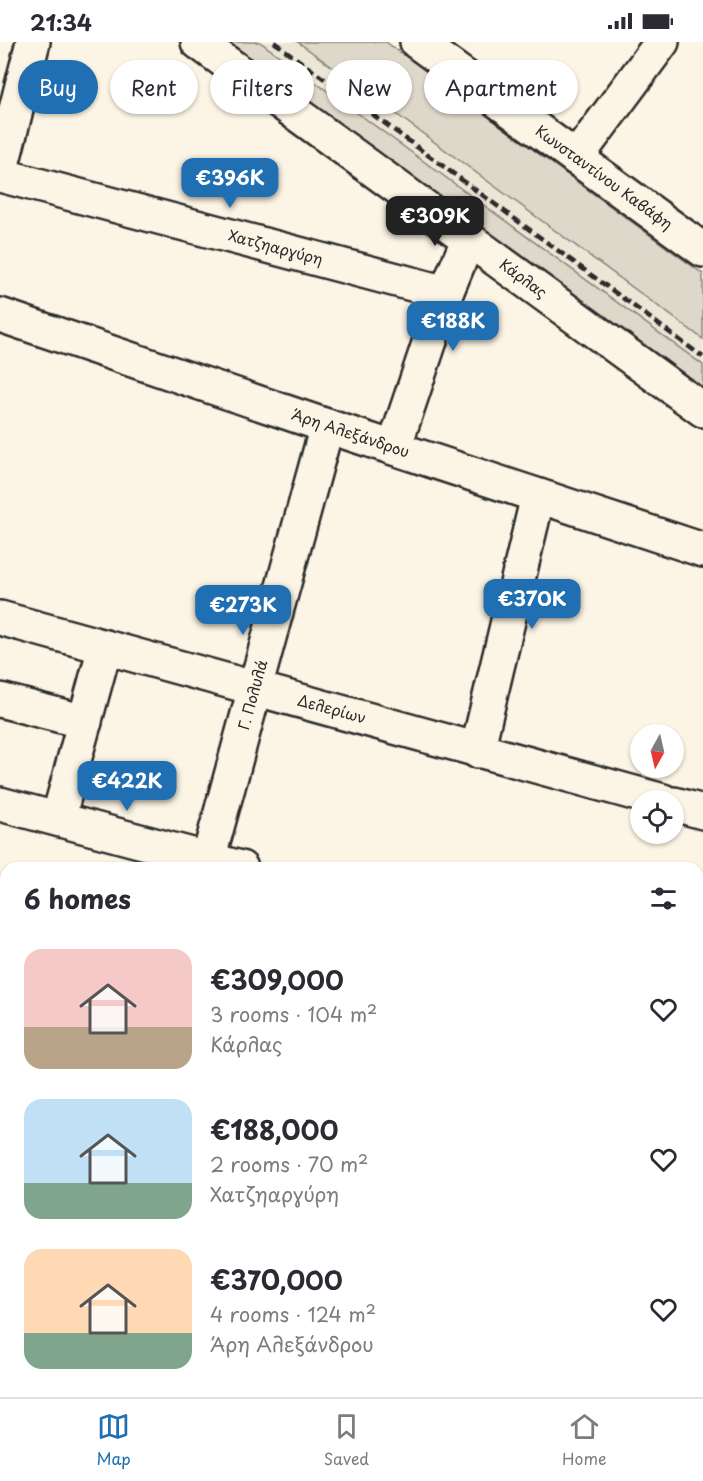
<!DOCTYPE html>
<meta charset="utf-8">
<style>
body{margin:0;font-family:"Playpen Sans",sans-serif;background:#f7f7f7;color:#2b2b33;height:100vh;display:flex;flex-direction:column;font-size:22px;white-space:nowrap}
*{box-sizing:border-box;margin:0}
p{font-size:20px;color:#7c7c81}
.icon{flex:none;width:33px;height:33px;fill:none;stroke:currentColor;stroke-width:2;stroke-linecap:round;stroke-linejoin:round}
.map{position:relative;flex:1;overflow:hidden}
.panel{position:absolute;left:0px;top:820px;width:704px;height:536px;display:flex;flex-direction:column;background:#fff;border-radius:18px 18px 0 0;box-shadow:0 2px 4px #0004}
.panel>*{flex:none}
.hud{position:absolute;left:18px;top:18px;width:668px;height:54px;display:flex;gap:12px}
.needle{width:39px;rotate:188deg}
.controls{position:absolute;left:630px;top:682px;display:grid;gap:12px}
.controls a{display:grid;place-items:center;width:54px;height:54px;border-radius:50%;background:#fff;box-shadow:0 2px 4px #0004;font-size:30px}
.price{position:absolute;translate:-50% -51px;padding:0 14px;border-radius:12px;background:#1f6fb2;color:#fff;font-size:20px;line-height:39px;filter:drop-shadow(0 2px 3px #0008)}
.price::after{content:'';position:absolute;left:50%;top:36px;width:18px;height:14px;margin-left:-9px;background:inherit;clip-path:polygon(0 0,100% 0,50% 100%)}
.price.current{background:#222;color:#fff}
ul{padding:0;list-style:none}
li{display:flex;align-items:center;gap:18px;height:150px;padding:0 24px}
li span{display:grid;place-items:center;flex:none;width:168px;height:120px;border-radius:18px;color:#555}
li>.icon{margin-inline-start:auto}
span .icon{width:72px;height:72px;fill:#fffc;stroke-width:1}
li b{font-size:26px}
h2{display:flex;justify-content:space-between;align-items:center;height:72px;padding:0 24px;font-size:26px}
.tag{padding:0 21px;border-radius:27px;background:#fff;box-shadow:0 2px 4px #0004;font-size:21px;line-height:54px}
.tag.current{background:#1f6fb2;color:#fff}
.status{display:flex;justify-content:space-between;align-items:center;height:42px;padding:0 30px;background:#fff;direction:ltr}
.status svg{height:16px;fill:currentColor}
.dock{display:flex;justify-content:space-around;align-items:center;height:84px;border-top:2px solid #e1e1e2;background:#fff;font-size:16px;color:#7c7c81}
.dock a{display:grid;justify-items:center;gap:3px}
.dock .current{color:#1f6fb2}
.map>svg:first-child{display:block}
.built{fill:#ece6d7}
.green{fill:#ded8ca;stroke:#84827a;stroke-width:1.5}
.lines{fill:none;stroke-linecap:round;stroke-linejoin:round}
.minor-casing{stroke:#2b2b2b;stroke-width:38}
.major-casing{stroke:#2b2b2b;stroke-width:38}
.minor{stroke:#fcf5e5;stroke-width:33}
.major{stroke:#fcf5e5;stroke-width:33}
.rail{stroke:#2b2b2b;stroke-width:4.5;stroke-dasharray:9 4.5;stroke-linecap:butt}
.labels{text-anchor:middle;stroke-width:4.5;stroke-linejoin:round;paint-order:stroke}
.street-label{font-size:15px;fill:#2b2b2b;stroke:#fcf5e5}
</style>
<div class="status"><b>21:34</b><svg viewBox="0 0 49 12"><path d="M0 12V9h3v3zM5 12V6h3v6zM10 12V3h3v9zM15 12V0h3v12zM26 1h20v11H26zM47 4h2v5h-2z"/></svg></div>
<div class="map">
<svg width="703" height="1355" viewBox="0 0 703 1355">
<rect width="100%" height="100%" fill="#fcf5e5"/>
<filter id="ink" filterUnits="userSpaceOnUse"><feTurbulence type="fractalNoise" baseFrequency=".0167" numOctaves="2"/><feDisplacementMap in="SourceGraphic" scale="12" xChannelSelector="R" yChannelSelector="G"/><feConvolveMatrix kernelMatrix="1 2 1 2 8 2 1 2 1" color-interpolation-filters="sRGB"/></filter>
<g filter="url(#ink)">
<path class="built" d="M 260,0 L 298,0 L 703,297 L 703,323 Z"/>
<path class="green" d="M 214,0 L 260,0 L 703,323 L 703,361 Z
M 298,0 L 386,0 L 703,232 L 703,297 Z"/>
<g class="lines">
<defs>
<g id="minor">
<path id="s1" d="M 198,0 L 703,368"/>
<path id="s2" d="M 417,0 L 703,208"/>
<path d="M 576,116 L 662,0"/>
<path d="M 0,131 L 33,0"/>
<path id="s3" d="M 0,133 L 446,251"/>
<path id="s4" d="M 0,273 L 327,384 L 703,508"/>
<path d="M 394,406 L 446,251 L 468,198"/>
<path id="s5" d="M 0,576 L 663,759"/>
<path d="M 0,658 L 85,680"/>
<path d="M 477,709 L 538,454"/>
<path d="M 0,762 L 241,826"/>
<path d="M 674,762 L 703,770"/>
<path d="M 58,777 L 105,605"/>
<path id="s6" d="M 208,818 L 327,384"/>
<path d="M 698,899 L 703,880"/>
<path d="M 0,1047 L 6,1049"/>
<path d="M 698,1067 L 703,1068"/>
<path d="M 0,1308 L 6,1287"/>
<path d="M 160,1355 L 162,1350"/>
<path d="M 284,1355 L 285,1350"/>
<path d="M 387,1355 L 389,1350"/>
<path d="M 566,1355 L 567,1350"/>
</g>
<path id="major" d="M 0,1313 L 6,1315
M 100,1350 L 113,1355"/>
</defs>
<use href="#minor" class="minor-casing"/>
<use href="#major" class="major-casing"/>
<use href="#minor" class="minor"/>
<use href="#major" class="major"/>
<path class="rail" d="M 274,0 L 703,315"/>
</g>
</g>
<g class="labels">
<g class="street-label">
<text dy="5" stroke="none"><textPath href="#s2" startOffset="231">Κωνσταντίνου Καβάφη</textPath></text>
<text dy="5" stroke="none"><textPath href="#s3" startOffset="285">Χατζηαργύρη</textPath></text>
<text dy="5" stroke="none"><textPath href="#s1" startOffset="402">Κάρλας</textPath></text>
<text dy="5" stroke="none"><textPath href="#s4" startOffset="370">Άρη Αλεξάνδρου</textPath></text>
<text dy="5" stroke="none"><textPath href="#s6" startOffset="171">Γ. Πολυλά</textPath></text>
<text dy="5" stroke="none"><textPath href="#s5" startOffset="344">Δελερίων</textPath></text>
</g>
</g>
</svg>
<div class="controls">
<a><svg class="needle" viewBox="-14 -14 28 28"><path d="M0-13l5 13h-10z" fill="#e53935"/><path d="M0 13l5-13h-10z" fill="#7c7c81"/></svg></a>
<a><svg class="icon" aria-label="locate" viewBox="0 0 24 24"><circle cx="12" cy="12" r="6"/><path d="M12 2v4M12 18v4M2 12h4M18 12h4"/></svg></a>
</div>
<b class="price" style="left:230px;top:167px">€396K</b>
<b class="price current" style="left:435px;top:205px">€309K</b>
<b class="price" style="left:453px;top:310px">€188K</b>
<b class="price" style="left:532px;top:588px">€370K</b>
<b class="price" style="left:243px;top:594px">€273K</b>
<b class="price" style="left:127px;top:770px">€422K</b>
<div class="hud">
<a class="tag current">Buy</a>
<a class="tag">Rent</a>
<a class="tag">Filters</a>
<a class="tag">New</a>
<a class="tag">Apartment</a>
</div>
<section class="panel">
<h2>6 homes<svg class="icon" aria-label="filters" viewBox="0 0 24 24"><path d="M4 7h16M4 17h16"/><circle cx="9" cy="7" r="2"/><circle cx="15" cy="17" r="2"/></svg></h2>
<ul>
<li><span style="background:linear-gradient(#f6c9c9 65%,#b9a48a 0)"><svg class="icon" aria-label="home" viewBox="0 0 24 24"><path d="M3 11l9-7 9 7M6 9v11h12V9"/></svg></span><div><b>€309,000</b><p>3 rooms · 104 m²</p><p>Κάρλας</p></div><svg class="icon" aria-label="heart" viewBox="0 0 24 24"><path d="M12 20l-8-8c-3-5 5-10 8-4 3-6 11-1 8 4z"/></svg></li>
<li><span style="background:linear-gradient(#bfe0f5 70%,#7fa58c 0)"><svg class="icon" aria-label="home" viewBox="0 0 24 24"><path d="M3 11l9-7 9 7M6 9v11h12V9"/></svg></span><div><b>€188,000</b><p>2 rooms · 70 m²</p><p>Χατζηαργύρη</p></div><svg class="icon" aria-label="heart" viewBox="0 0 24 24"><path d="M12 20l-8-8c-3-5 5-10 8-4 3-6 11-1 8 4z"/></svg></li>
<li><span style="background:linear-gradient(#ffd9b3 70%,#7fa58c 0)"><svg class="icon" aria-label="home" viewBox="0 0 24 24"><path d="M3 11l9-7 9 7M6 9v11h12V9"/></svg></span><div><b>€370,000</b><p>4 rooms · 124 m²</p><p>Άρη Αλεξάνδρου</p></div><svg class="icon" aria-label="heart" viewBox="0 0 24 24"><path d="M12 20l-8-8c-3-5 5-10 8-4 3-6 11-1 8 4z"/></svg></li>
</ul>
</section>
</div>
<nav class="dock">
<a class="current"><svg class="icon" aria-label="map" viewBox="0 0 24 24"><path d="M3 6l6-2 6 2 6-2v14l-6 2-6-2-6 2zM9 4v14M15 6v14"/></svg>Map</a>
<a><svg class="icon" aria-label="saved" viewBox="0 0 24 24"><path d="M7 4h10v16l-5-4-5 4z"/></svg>Saved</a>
<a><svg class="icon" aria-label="home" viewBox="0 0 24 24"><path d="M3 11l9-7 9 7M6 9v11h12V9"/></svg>Home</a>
</nav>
